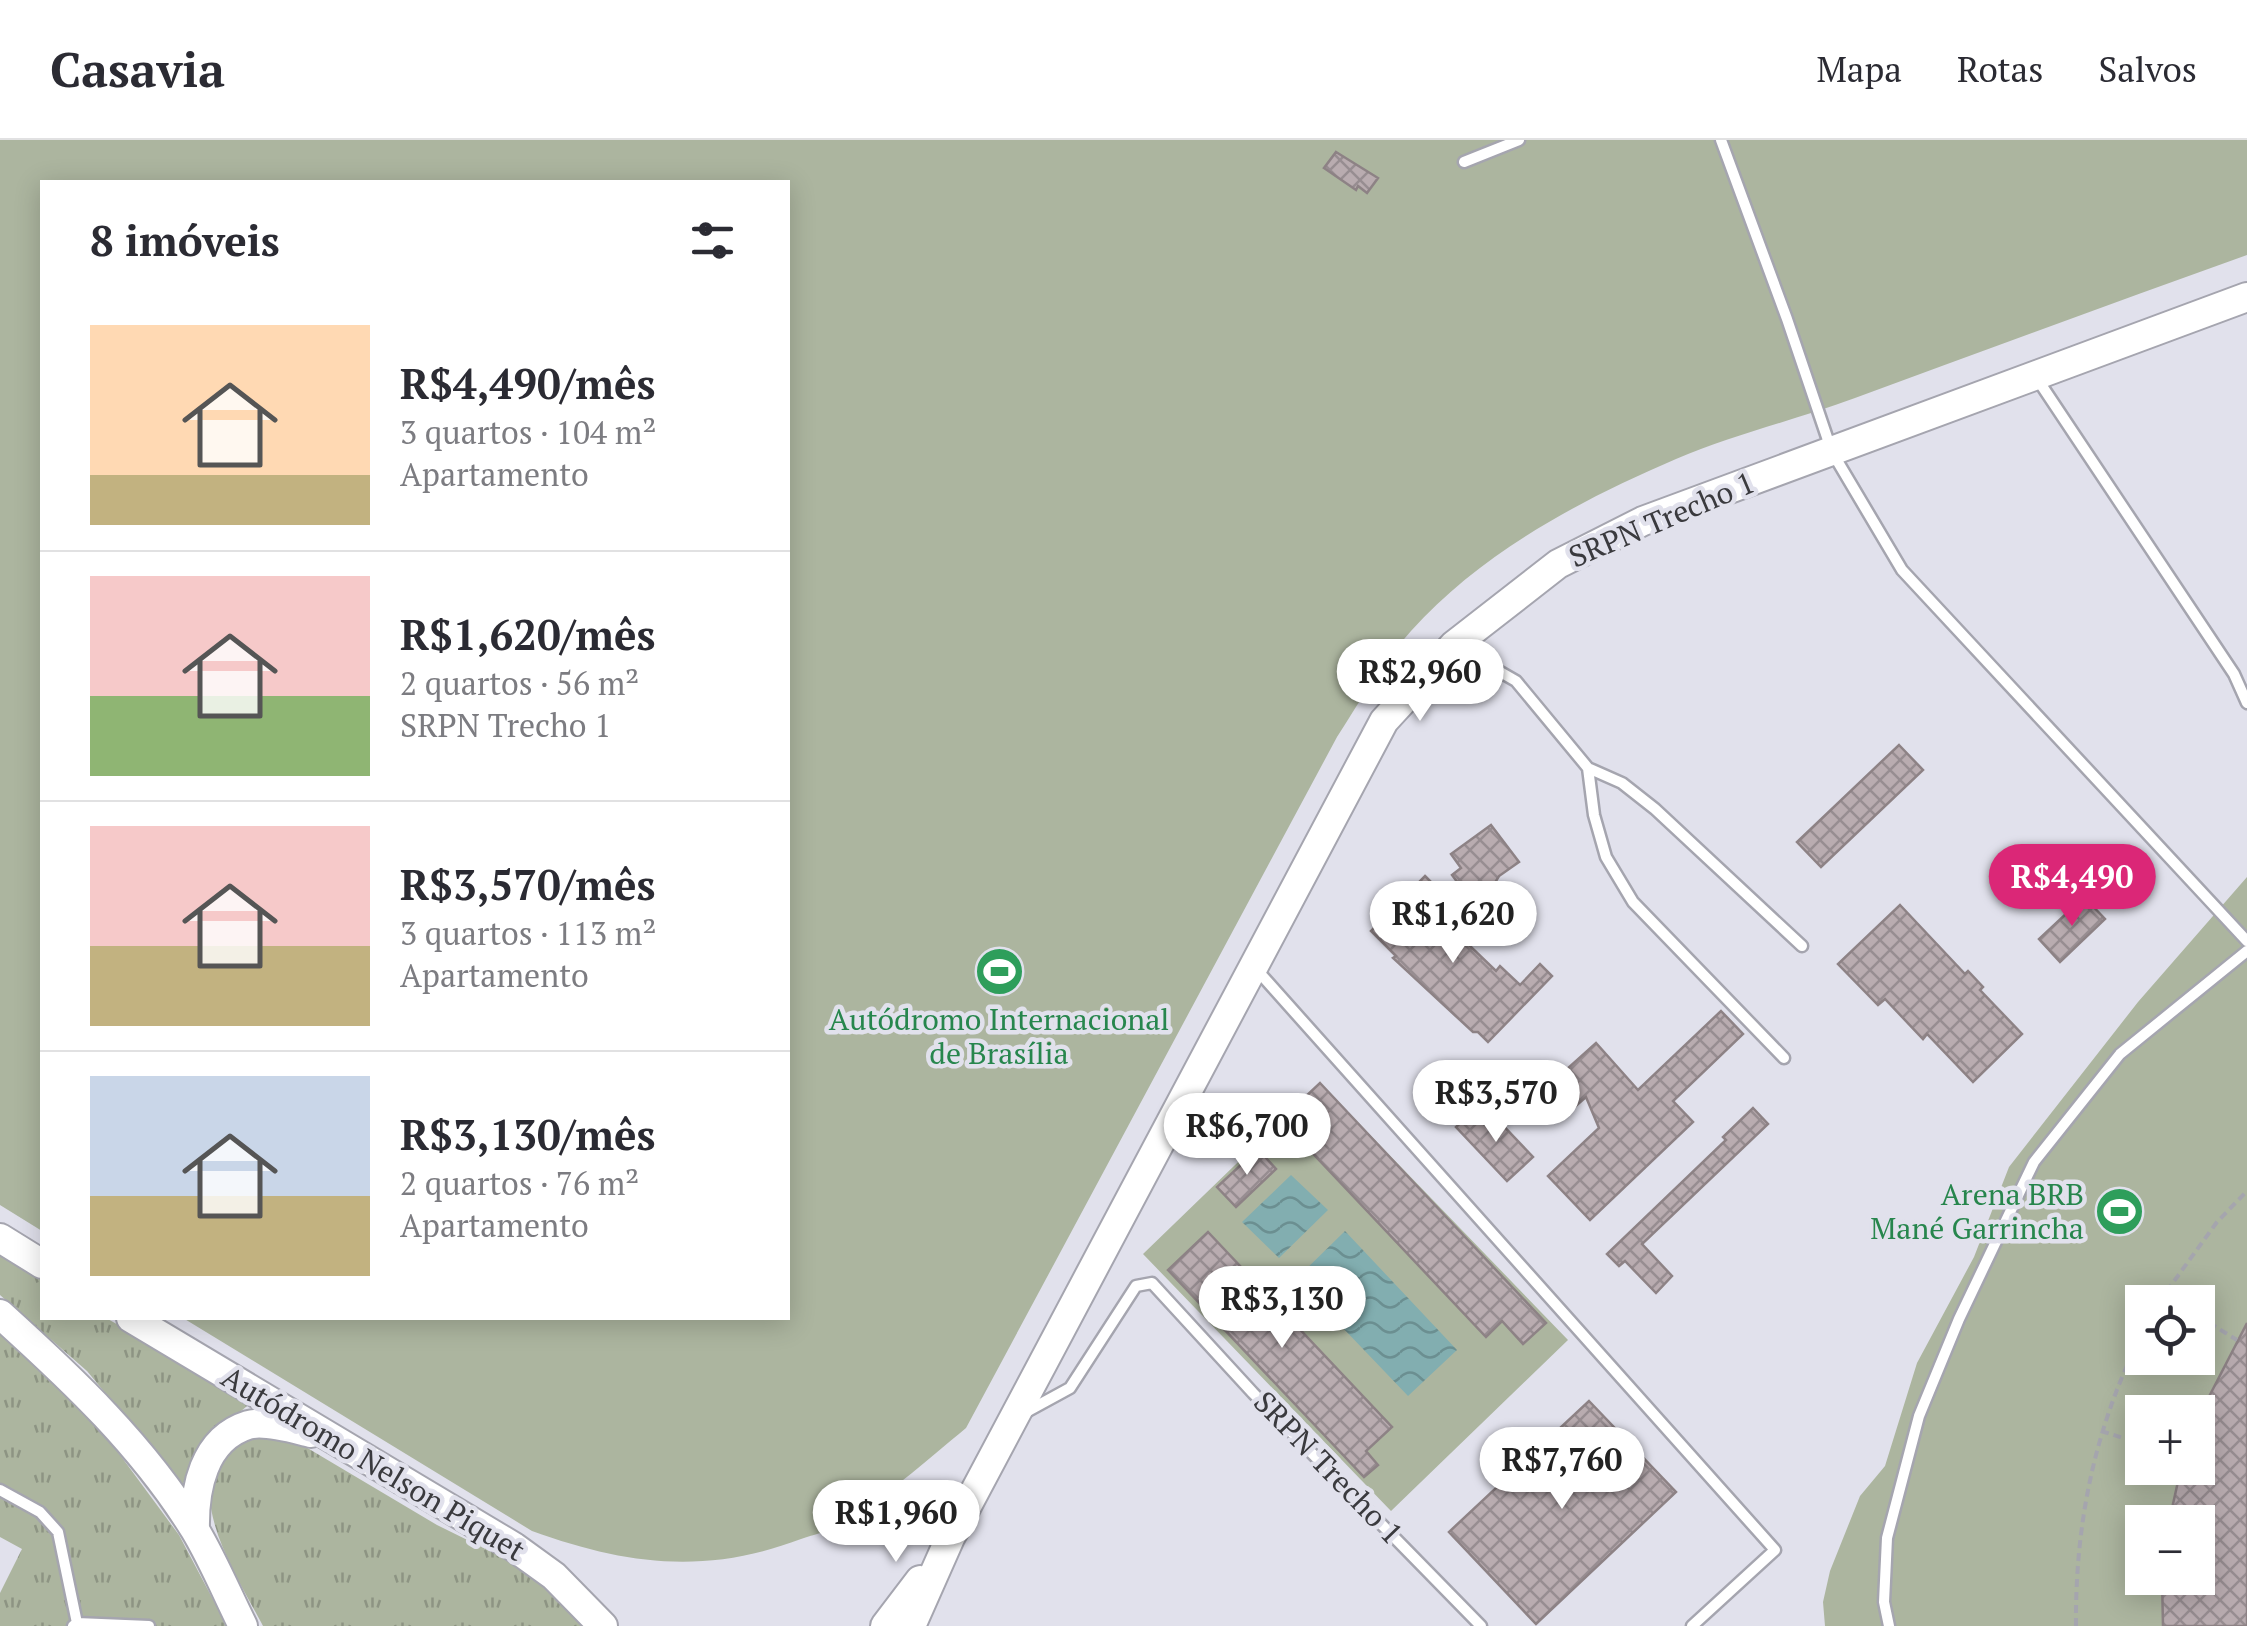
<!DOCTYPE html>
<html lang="pt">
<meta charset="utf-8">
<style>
body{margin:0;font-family:"PT Serif",serif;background:#f7f7f7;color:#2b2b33;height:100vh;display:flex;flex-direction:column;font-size:38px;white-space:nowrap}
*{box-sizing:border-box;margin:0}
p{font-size:32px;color:#7c7c81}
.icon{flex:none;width:55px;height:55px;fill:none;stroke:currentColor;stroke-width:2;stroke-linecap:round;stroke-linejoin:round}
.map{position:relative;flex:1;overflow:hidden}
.panel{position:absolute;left:40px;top:40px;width:750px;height:1140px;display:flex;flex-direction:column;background:#fff;border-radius:0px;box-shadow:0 5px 25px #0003}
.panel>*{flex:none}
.controls{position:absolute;left:2125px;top:1145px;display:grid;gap:20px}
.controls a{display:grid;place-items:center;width:90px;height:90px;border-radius:0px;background:#fff;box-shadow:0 5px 25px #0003;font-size:50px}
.price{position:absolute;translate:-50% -85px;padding:0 22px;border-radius:35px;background:#fff;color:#222;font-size:32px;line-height:65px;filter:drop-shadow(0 2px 5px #0008)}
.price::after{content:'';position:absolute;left:50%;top:60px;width:30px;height:22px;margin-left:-15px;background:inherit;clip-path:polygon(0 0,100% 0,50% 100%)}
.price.active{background:#db2777;color:#fff}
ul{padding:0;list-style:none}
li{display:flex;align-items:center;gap:30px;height:250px;padding:0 50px}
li+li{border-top:2px solid #e1e1e2}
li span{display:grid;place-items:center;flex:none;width:280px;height:200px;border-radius:0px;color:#555}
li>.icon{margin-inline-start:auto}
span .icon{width:120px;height:120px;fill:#fffc;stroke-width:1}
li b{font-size:42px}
h2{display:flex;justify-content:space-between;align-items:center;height:120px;padding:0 50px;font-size:42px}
header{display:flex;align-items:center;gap:60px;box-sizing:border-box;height:140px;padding:0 50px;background:#fff;border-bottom:2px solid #e1e1e2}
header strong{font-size:48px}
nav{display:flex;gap:55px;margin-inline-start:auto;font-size:35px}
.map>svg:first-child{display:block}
.grass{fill:url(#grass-tufts)}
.pitch{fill:#acb59f;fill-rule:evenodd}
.water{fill:url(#water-waves)}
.building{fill:url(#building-cross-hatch);stroke:#8d8285;stroke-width:2.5}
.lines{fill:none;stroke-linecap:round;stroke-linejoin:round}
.service-casing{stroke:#a5a5af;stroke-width:15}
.secondary-casing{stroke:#a5a5af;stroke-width:32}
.path{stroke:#a5a5ae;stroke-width:4;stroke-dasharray:8 5;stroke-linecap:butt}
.service{stroke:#fff;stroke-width:10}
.secondary{stroke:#fff;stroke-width:28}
.labels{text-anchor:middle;stroke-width:9;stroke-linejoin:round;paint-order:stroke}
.street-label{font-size:30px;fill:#3a3a3e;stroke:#e1e1ec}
.leisure-label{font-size:30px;fill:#27864d;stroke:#e1e1ec}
</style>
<header>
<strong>Casavia</strong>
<nav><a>Mapa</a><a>Rotas</a><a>Salvos</a></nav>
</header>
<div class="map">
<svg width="2247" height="1486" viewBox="0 0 2247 1486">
<defs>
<pattern id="grass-tufts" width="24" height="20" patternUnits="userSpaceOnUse" patternTransform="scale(2.5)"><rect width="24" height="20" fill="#acb59f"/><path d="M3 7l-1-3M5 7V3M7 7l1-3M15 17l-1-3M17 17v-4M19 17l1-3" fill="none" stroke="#8d9483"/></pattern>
<pattern id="water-waves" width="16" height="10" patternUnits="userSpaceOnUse" patternTransform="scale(2.5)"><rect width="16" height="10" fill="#82aeb0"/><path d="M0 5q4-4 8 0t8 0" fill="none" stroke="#6b8f91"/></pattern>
<pattern id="building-cross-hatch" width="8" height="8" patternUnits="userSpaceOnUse" patternTransform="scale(2.5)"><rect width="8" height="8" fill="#b9acb0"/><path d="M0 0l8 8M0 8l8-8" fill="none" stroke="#978d91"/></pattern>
</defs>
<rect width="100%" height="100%" fill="#e1e1ec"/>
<path class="grass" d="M 0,1112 L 42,1138 L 42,1178 L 106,1178 L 253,1261 L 202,1304 L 182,1346 L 87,1231 L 0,1155 Z
M 0,1193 L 84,1266 L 179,1395 L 227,1486 L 0,1486 L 0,1453 L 22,1409 L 0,1397 Z
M 260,1296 L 299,1303 L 437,1385 L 524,1428 L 587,1486 L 263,1486 C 235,1432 160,1321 260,1296 Z"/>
<path class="pitch" d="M 0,0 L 2247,0 L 2247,115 C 2116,162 1986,210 1855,258 C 1796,280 1734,294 1676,319 C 1580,360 1481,413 1411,491 C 1382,523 1360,561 1337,597 L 966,1288 C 925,1322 884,1359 837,1385 C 826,1392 813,1395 801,1399 C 706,1435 626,1425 532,1391 L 183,1178 L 788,1178 L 788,42 L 42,42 L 42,1091 L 0,1065 Z
M 2247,737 L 2247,1486 L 1825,1486 L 1823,1462 L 1830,1431 L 1860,1356 L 1885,1326 L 1917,1223 L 1974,1117 L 2009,1027 L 2138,862 ZM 2142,1162 L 2198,1162 L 2198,1218 L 2142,1218 ZM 2142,1272 L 2198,1272 L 2198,1328 L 2142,1328 ZM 2142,1382 L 2198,1382 L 2198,1438 L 2142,1438 Z
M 1320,943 L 1568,1200 L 1391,1371 L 1143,1114 Z"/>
<path class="water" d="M 1291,1035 L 1328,1070 L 1279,1118 L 1242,1082 Z
M 1345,1091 L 1457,1210 L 1408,1256 L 1296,1139 Z"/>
<path class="building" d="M 1336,12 L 1378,38 L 1367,53 L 1358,46 L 1356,50 L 1324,28 Z
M 1899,605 L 1923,630 L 1821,727 L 1797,702 Z
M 1491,685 L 1519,722 L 1499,736 L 1493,746 L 1469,758 L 1452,735 L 1461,728 L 1451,714 Z
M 1425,736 L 1436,747 L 1423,761 L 1496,831 L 1500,826 L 1520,845 L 1540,824 L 1552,836 L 1488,902 L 1478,892 L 1473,892 L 1393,818 L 1396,816 L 1371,791 Z
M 2084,757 L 2105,779 L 2060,822 L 2039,799 Z
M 1900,765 L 1965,834 L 1968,831 L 1983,847 L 1980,850 L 2022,894 L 1973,942 L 1927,894 L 1923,899 L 1885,859 L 1878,865 L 1838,824 Z
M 1721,871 L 1743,894 L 1673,961 L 1693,982 L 1590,1080 L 1548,1036 L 1599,988 L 1586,957 L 1570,971 L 1548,946 L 1596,903 L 1638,950 Z
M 1320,943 L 1546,1183 L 1523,1204 L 1502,1181 L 1486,1197 L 1303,1003 L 1326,981 L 1304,958 Z
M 1753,968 L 1768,984 L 1642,1104 L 1672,1136 L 1656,1153 L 1625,1121 L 1619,1126 L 1607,1114 L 1726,1000 L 1723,997 Z
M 1472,972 L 1484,984 L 1494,976 L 1533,1017 L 1507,1041 L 1456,987 Z
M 1258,1009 L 1276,1029 L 1236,1067 L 1217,1047 Z
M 1208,1092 L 1392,1287 L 1366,1311 L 1378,1325 L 1364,1337 L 1168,1130 Z
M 2247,1183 L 2247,1486 L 2163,1486 L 2162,1438 L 2198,1438 L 2198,1382 L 2169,1382 L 2181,1328 L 2198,1328 L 2198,1278 Z
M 1589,1261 L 1676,1352 L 1536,1484 L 1449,1392 Z"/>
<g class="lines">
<defs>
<path id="service" d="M 1721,0 L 1787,179 L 1832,312 L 1902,430 L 2247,801
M 1464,22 L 1519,0
M 2036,237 L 2234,534 L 2247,563
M 1455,506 L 1516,541 L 1588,628 L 1594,675 L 1606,717 L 1633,762 L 1784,918
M 1588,628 L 1622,643 L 1655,669 L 1802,806
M 1257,830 L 1775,1410 L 1692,1486
M 1026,1272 L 1070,1248 L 1136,1146 L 1152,1143 L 1253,1253 L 1481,1486
M 0,1350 L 40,1372 L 58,1392 L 77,1483
M 73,1486 L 77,1483 L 149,1486
M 1889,1486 L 1884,1462 L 1887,1398 L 1919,1276 L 1959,1179 L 2034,1022 L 2120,914 L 2247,811"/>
<path id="secondary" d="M 0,1098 L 42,1124
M 0,1174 C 73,1240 143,1306 195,1390 C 213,1420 227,1454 243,1486
M 131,1178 L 514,1407 L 554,1436 L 603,1486
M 195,1390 C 194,1350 203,1299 248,1285 C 265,1280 294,1289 311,1293
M 885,1486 L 920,1440
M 911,1486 L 950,1398 L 1384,581 L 1454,505 L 1558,424 L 1643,381 L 2247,157"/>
</defs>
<use href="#service" class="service-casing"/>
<use href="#secondary" class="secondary-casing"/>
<path class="path" d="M 2163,1154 L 2176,1162
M 2159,1162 L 2217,1082 L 2247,1051
M 2198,1176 L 2237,1200
M 2101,1291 L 2142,1304
M 2076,1486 C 2075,1383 2095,1286 2142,1194"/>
<use href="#service" class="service"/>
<use href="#secondary" class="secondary"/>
</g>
<defs>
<symbol id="stadium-disc" viewBox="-11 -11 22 22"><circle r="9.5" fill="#2e9e5b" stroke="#e1e1ec"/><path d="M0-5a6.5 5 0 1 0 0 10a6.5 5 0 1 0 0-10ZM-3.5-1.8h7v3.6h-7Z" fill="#fff"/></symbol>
</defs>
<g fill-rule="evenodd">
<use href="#stadium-disc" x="972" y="804" width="55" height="55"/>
<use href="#stadium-disc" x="2092" y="1044" width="55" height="55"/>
</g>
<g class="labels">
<g class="street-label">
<text transform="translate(1662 380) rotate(-23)" y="10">SRPN Trecho 1</text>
<text transform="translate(373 1324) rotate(31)" y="10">Autódromo Nelson Piquet</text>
<text transform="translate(1328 1328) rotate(46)" y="10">SRPN Trecho 1</text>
</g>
<g class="leisure-label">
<text x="999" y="890">Autódromo Internacional<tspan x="999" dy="34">de Brasília</tspan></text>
<text x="2084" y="1065" text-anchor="end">Arena BRB<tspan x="2084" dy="34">Mané Garrincha</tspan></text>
</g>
</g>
</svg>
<div class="controls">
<a><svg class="icon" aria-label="locate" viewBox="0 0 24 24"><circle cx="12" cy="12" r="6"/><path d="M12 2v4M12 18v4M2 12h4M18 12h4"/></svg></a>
<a>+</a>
<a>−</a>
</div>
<b class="price" style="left:1420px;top:584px">R$2,960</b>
<b class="price active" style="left:2072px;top:789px">R$4,490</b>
<b class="price" style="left:1453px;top:826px">R$1,620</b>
<b class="price" style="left:1496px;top:1005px">R$3,570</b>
<b class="price" style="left:1247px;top:1038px">R$6,700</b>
<b class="price" style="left:1282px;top:1211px">R$3,130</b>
<b class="price" style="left:1562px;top:1372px">R$7,760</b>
<b class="price" style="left:896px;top:1425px">R$1,960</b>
<section class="panel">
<h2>8 imóveis<svg class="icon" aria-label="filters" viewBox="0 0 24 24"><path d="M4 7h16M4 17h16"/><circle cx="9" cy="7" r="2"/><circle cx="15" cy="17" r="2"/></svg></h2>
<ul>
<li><span style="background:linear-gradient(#ffd9b3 75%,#c2b280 0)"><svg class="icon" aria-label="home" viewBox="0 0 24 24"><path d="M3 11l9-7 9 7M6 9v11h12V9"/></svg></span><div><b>R$4,490/mês</b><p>3 quartos · 104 m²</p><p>Apartamento</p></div></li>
<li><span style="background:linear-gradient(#f6c9c9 60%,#8fb573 0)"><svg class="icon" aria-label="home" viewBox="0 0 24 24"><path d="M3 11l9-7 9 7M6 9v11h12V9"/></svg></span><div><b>R$1,620/mês</b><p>2 quartos · 56 m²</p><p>SRPN Trecho 1</p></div></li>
<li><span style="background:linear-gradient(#f6c9c9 60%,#c2b280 0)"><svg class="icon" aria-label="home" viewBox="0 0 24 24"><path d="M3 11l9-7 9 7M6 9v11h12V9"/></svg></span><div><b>R$3,570/mês</b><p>3 quartos · 113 m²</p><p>Apartamento</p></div></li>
<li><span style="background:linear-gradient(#c9d6e8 60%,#c2b280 0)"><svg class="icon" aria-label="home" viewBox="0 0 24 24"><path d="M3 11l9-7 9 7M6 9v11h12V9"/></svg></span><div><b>R$3,130/mês</b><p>2 quartos · 76 m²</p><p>Apartamento</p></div></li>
</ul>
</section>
</div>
